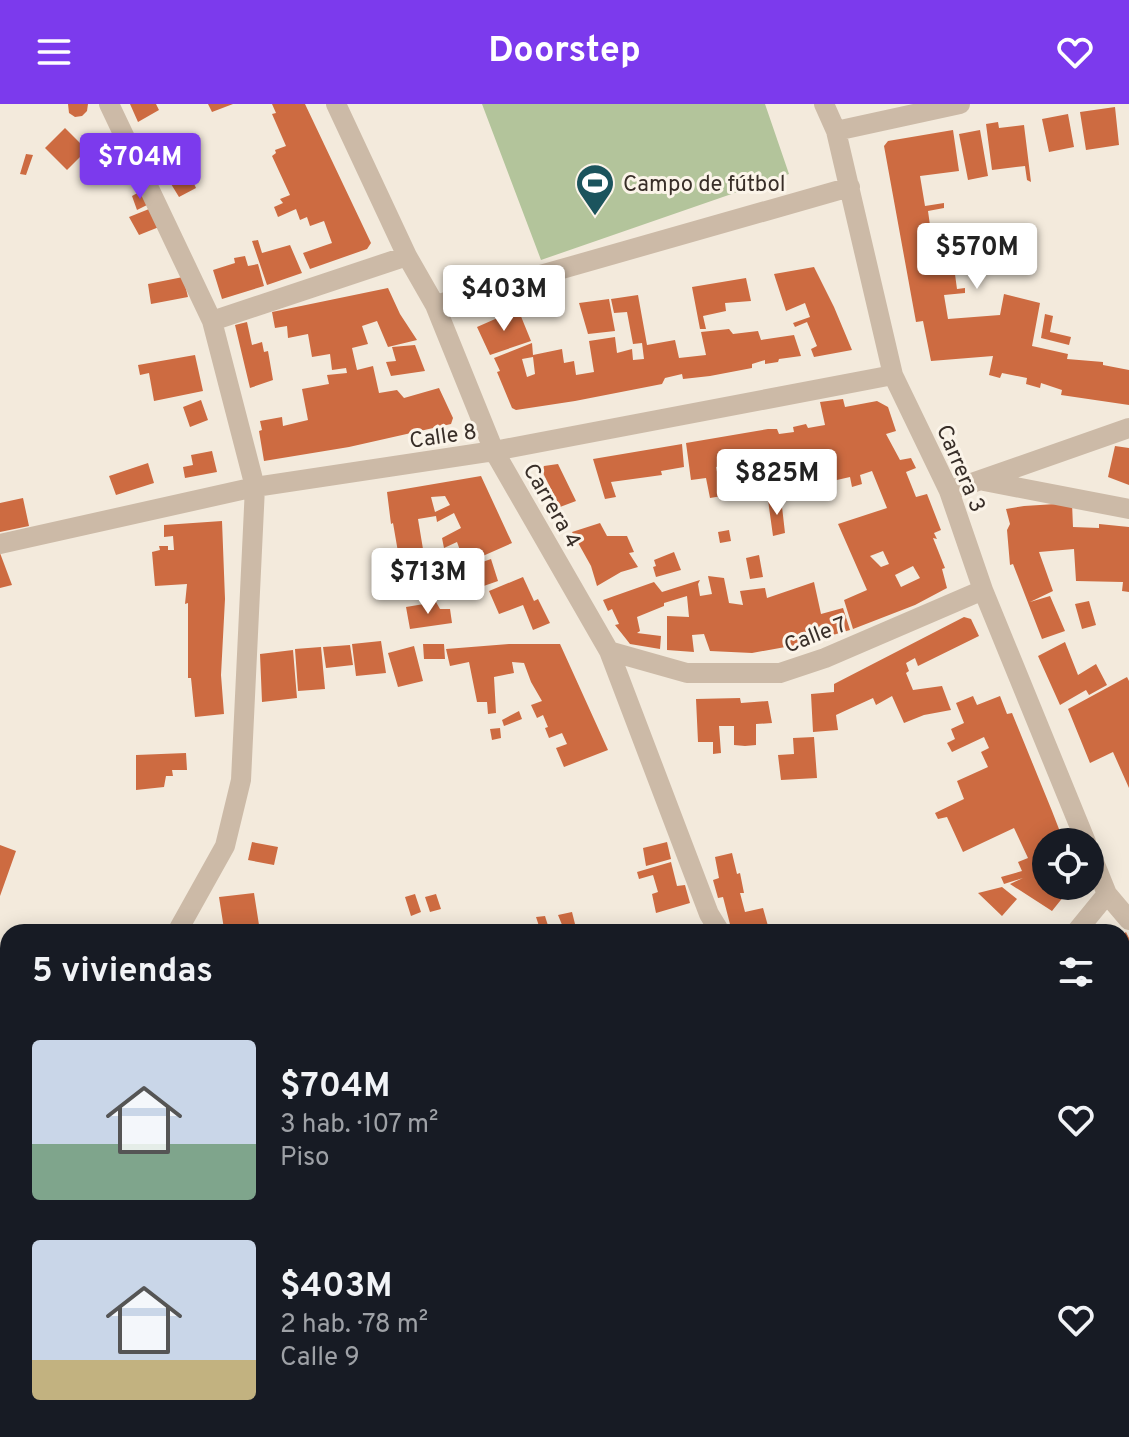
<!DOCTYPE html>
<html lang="es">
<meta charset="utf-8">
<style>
body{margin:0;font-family:Overpass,sans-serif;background:#242831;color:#f1f3f6;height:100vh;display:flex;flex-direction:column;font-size:30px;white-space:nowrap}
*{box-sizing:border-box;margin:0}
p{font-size:26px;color:#9ea1a6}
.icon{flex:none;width:44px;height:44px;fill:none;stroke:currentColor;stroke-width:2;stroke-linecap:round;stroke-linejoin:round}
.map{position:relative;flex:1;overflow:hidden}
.panel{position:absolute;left:0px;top:820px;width:1130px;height:514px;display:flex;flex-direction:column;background:#171b24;border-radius:24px 24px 0 0;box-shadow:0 4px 20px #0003}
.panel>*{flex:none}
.controls{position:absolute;left:1032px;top:724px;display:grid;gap:16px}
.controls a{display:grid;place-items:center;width:72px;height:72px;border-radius:50%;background:#171b24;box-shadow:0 4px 20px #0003;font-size:40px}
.price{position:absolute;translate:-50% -68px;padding:0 18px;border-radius:8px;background:#fff;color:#222;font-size:26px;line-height:52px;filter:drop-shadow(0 2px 4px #0008)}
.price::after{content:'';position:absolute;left:50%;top:48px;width:24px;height:18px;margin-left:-12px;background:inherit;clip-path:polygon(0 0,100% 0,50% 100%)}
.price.current{background:#7c3aed;color:#fff}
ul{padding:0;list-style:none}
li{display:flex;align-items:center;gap:24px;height:200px;padding:0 32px}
li span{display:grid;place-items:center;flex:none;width:224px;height:160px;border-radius:8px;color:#555}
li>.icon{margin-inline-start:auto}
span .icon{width:96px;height:96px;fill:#fffc;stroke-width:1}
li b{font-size:34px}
h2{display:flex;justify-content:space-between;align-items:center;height:96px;padding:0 32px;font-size:34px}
header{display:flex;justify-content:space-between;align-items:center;height:104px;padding:0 32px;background:#7c3aed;color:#fff;font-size:36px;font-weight:700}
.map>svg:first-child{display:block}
.green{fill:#b3c49b}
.building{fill:#cd6b41;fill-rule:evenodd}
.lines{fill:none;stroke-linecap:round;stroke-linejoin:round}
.street{stroke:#ccbaa7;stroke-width:20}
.secondary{stroke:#a08978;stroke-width:20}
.labels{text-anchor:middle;stroke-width:6;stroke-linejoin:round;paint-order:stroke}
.poi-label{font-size:22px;fill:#382e28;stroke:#fbf4e9;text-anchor:start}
.street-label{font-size:22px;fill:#382e28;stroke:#fbf4e9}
</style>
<header><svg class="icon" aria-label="menu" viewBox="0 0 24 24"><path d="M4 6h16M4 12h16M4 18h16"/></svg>Doorstep<svg class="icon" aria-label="heart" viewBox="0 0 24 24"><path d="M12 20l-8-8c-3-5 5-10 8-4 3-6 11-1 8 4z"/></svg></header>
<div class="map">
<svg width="1129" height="1333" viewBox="0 0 1129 1333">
<rect width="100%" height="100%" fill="#f3eadc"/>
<path class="green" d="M 482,0 L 765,0 L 789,70 L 541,156 Z
M 1129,1196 L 1129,1333 L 1034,1333 L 1031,1326 L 1122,1326 L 1122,1199 Z"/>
<path class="building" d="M 68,0 L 88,0 L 87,7 L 82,12 L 75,13 L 69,9 Z
M 130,0 L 156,0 L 159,6 L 138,18 Z
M 208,0 L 233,0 L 212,8 Z
M 272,0 L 305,0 L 371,139 L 367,145 L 310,165 L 303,149 L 332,139 L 324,117 L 310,122 L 307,113 L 300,116 L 296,105 L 278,113 L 274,103 L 283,99 L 280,95 L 290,91 L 272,52 L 276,49 L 275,46 L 286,42 L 272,10 L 276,9 Z
M 1115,3 L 1119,41 L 1086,46 L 1080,8 Z
M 1068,10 L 1074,43 L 1049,48 L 1042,15 Z
M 998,18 L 999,24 L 1024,21 L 1031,78 L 1027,76 L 1025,62 L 992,66 L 986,20 Z
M 65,24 L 87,46 L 67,66 L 45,44 Z
M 953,26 L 959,67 L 920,72 L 925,102 L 944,99 L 944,104 L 928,107 L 933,143 L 965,140 L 965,145 L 952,148 L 957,185 L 965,184 L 965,189 L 944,191 L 948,215 L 1000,211 L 1004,190 L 1040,199 L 1032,242 L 1068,250 L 1067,255 L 1103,258 L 1103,261 L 1129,266 L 1129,301 L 1061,291 L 1062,286 L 1041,279 L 1040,284 L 1026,280 L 1027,274 L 1002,269 L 1000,274 L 989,271 L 993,252 L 931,257 L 923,217 L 916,218 L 884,42 L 888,37 Z
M 980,26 L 988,72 L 968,76 L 959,30 Z
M91 43a10 10 0 1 1 20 0a10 10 0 1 1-20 0Z
M 26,50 L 33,51 L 26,71 L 20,70 Z
M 181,51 L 196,84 L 179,93 L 160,62 Z
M 141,87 L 149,100 L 137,106 L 132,92 Z
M 149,105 L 159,123 L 139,131 L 129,113 Z
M 258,136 L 262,149 L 290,141 L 302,169 L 267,181 L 252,137 Z
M 245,152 L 248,162 L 258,160 L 264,182 L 222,195 L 213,166 L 235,159 L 234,154 Z
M 814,163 L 834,203 L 852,246 L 814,253 L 811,245 L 817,242 L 807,218 L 795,223 L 793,219 L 810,213 L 805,199 L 786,207 L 774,170 Z
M 183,173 L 188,193 L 151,200 L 148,180 Z
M 746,174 L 751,197 L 725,199 L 726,207 L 703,212 L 706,225 L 700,225 L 692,183 Z
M 388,184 L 400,210 L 417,236 L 388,243 L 377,217 L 362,222 L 368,240 L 352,244 L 357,266 L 373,262 L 379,289 L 397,286 L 404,294 L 439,284 L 453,314 L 451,320 L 349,343 L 264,357 L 259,327 L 262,326 L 260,317 L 282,313 L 283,322 L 308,316 L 302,285 L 329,280 L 327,271 L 347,269 L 346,264 L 332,266 L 330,250 L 312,253 L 308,230 L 288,234 L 287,222 L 275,224 L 272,208 Z
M 638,191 L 647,241 L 675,236 L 679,254 L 706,251 L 701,228 L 729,225 L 733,230 L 758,227 L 761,236 L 794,231 L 801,252 L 779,255 L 778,258 L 765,260 L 765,256 L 752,260 L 752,264 L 710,272 L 683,275 L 682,270 L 665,274 L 662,280 L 575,297 L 516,306 L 512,304 L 497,268 L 500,267 L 494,254 L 532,239 L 533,251 L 562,245 L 564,259 L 574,257 L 576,271 L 594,268 L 589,237 L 615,233 L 617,249 L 632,245 L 633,256 L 644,255 L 642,239 L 633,240 L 627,208 L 614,209 L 611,195 ZM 533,253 L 535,270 L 527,273 L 522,255 Z
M 609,195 L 615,227 L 588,230 L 579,199 Z
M 518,205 L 531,237 L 490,251 L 477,223 Z
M 1045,210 L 1053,212 L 1050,228 L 1071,233 L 1069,241 L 1041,234 Z
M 247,218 L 252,241 L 262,238 L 264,248 L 268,247 L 273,276 L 250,284 L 235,221 Z
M 415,241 L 425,267 L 391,272 L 386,258 L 396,257 L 392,243 Z
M 195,251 L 203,287 L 154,297 L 149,269 L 140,271 L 138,261 Z
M 843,295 L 845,303 L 877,297 L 888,303 L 896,327 L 886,330 L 900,356 L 911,354 L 916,364 L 906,368 L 916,393 L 927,390 L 941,426 L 934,429 L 937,435 L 933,434 L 945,464 L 942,465 L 947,484 L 915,501 L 853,525 L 844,496 L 867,486 L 838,420 L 887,404 L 872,367 L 860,371 L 862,380 L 852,383 L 850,373 L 780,389 L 776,369 L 746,376 L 743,359 L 716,363 L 722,392 L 710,394 L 706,374 L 691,376 L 686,339 L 768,325 L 777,325 L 779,330 L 794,328 L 793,323 L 806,320 L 808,324 L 825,321 L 820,298 ZM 883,447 L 889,460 L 881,463 L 870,452 ZM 913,462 L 920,474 L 901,483 L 895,471 Z
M 201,296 L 208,316 L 190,323 L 183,303 Z
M 682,340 L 684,363 L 661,367 L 662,371 L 611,378 L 616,393 L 605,395 L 593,355 Z
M 1115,342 L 1129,344 L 1129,381 L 1108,373 Z
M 212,347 L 217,368 L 185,374 L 183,363 L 193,361 L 191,351 Z
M 148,359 L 154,379 L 116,391 L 109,372 Z
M 558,360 L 576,397 L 560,403 L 542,367 L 544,362 Z
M 481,372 L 512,439 L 451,466 L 454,479 L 403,489 L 399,467 L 462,452 L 457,438 L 444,444 L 442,434 L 461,424 L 454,409 L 437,418 L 436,412 L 418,415 L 423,445 L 398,448 L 393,419 L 391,420 L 387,388 ZM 445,392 L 450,401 L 435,408 L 431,393 Z
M 23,394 L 29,422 L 0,428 L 0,399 Z
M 781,394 L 785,429 L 773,432 L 768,396 Z
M 1072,399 L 1073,423 L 1099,424 L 1099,420 L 1129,423 L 1129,488 L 1122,487 L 1123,478 L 1076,477 L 1074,445 L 1039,448 L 1053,487 L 1030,498 L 1050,492 L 1065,527 L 1042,535 L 1013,460 L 1010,461 L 1007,426 L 1010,420 L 1006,405 L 1024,402 Z
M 222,417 L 225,495 L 221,571 L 224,610 L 195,613 L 191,574 L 188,574 L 188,499 L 185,500 L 187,480 L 155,482 L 152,448 L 160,446 L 159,442 L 168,442 L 168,446 L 174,446 L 173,432 L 164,433 L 164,421 Z
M 600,419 L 607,432 L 627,432 L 634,448 L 629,449 L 638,463 L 621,468 L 597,482 L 591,462 L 572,428 Z
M 729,426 L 731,437 L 720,439 L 718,428 Z
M 674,448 L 681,466 L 656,473 L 653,463 L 656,462 L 654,456 Z
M 0,449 L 12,481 L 0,484 Z
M 759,451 L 763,473 L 750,475 L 746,454 Z
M 491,455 L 498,477 L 478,484 L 471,462 Z
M 708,472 L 724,474 L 729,499 L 743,501 L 740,487 L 765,484 L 767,494 L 814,478 L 821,510 L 843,504 L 850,526 L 802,540 L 752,549 L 710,547 L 704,530 L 692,531 L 694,548 L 667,546 L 667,512 L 689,513 L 687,492 L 664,499 L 664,502 L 637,513 L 640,527 L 637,529 L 661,532 L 660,545 L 630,540 L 615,521 L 619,520 L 612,505 L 608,507 L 603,496 L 654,478 L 662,488 L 700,476 L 698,480 L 700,492 L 712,490 Z
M 523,473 L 534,497 L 538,495 L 550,519 L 533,526 L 523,501 L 499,510 L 489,487 Z
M 1089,497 L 1096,521 L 1082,525 L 1075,500 Z
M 436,498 L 440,505 L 450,505 L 452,519 L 410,525 L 406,503 Z
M 964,513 L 971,515 L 979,532 L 918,562 L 915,554 L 906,559 L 909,567 L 906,569 L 913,586 L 942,582 L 951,606 L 924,611 L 904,619 L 892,592 L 876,601 L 873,594 L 836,611 L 838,626 L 813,628 L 811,590 L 834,588 L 834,580 Z
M 381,537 L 386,569 L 356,572 L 352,540 Z
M 1065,538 L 1078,571 L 1096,560 L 1107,581 L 1089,591 L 1086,586 L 1060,601 L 1038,552 Z
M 423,540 L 444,540 L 445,555 L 424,555 Z
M 509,540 L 560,540 L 608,646 L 564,663 L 556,644 L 567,640 L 562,629 L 549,634 L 545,624 L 548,623 L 543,611 L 537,614 L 531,601 L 542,597 L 531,578 L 524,559 L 512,558 L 514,569 L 494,573 L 496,609 L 488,610 L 487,598 L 477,598 L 469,558 L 450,562 L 446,545 Z
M 350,541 L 353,561 L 326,564 L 323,543 Z
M 414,542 L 423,577 L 398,583 L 388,549 Z
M 321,543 L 325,585 L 298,587 L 295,545 Z
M 293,546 L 297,594 L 262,598 L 260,550 Z
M 1127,573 L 1129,577 L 1129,684 L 1113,648 L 1090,659 L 1068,605 Z
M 973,592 L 977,601 L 1000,592 L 1007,610 L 1012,609 L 1052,707 L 1064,738 L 1046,738 L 1046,782 L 1072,782 L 1052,807 L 1010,780 L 1023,774 L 1004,780 L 1001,773 L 1022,767 L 1018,758 L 1028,754 L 1014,724 L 963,748 L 947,713 L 938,715 L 935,709 L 964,695 L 957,677 L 988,663 L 981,648 L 989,644 L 984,633 L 952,648 L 947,639 L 955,635 L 951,625 L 964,619 L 956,599 Z
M 740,594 L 741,599 L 768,597 L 772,619 L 756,620 L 756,641 L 745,642 L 734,641 L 734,622 L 719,622 L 721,649 L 713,650 L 713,638 L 698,638 L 696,595 Z
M 519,607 L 522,615 L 504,622 L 502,616 Z
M 500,624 L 501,634 L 492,636 L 490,625 Z
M 814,633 L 817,674 L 781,676 L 778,651 L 794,650 L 793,634 Z
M 186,649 L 187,666 L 172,666 L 173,672 L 166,672 L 164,683 L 136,686 L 136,651 Z
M 252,738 L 278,743 L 274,761 L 248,756 Z
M 667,738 L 671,755 L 646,762 L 643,744 Z
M 0,741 L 16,747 L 0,792 Z
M 732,749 L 737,770 L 740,769 L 744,789 L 740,789 L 745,808 L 763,804 L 768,822 L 732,828 L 723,793 L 718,794 L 713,776 L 719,774 L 715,753 Z
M 671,758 L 677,782 L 685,781 L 690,799 L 656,809 L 652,790 L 658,788 L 653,771 L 639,775 L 637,768 Z
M 1002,783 L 1017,795 L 1002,812 L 978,789 Z
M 254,789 L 259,821 L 224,825 L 219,793 Z
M 415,790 L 421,808 L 411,812 L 405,793 Z
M 436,790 L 441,805 L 430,808 L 425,793 Z
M 572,808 L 577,828 L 565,828 L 558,811 Z
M 545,812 L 550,828 L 541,828 L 536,813 Z
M 1126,828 L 1129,834 L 1129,856 L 1125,857 L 1129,865 L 1129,971 L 1127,972 L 1129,978 L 1129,1099 L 1123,1102 L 1122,831 Z
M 0,907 L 5,908 L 5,924 L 8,924 L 8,962 L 0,962 Z
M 8,1092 L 8,1163 L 0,1165 L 0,1093 Z
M 0,1186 L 8,1186 L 8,1227 L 0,1233 Z
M 8,1274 L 8,1326 L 91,1326 L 73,1333 L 0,1333 L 0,1278 Z
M 1129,1277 L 1129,1307 L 1122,1292 L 1122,1280 Z
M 121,1326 L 160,1326 L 163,1333 L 124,1333 Z
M 246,1326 L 379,1326 L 381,1332 L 396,1326 L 458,1326 L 460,1333 L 250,1333 Z
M 481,1326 L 562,1326 L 565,1333 L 465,1333 Z
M 777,1326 L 959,1326 L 962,1333 L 761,1333 Z"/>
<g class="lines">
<path class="street" d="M 109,0 L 212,217 L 255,383 L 241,676 L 225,742 L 177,828
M 336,0 L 407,152 L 435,201 L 494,347 L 609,547 L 709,810 L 720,828
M 824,0 L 836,27 L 893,271 L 949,387 L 983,486 L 1086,738
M 836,27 L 960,0
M 435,201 L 850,83
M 212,217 L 407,152
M 984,377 L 1129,405
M 949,387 L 1129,324
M 0,440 L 255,383 L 494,347 L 893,271
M 609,547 L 687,569 L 780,569 L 825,554 L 983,486
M 1090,748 L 1107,790 L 1129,816
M 1076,828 L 1107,790
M 0,1003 L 8,1003
M 0,1034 L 8,1034
M 0,1263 L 8,1260
M 201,1326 L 205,1333
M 619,1326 L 622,1333
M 1008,1326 L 1011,1333"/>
<path class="secondary" d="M 1122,1157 L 1129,1154
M 674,1333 L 690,1326
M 731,1333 L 747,1326"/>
</g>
<defs>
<symbol id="stadium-pin" viewBox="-11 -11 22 30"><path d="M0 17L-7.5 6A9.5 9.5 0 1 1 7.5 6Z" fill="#1b545d" stroke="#fbf4e9"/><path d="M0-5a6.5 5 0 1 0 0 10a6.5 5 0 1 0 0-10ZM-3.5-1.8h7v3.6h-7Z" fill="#fff"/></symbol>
</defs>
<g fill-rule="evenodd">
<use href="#stadium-pin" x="573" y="57" width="44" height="60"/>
</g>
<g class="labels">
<g class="poi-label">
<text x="623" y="87">Campo de fútbol</text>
</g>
<g class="street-label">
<text transform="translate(443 331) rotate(-8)" y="8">Calle 8</text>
<text transform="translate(962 364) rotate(67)" y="8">Carrera 3</text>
<text transform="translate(553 401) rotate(60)" y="8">Carrera 4</text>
<text transform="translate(815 530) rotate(-21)" y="8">Calle 7</text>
</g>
</g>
</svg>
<div class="controls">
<a><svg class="icon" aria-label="locate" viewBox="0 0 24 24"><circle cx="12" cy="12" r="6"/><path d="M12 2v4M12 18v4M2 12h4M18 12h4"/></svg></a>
</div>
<b class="price current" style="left:140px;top:97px">$704M</b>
<b class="price" style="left:977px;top:187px">$570M</b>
<b class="price" style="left:504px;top:229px">$403M</b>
<b class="price" style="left:777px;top:413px">$825M</b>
<b class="price" style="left:428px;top:512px">$713M</b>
<section class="panel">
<h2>5 viviendas<svg class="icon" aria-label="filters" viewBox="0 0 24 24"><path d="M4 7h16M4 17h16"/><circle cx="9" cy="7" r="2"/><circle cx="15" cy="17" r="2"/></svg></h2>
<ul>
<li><span style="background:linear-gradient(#c9d6e8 65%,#7fa58c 0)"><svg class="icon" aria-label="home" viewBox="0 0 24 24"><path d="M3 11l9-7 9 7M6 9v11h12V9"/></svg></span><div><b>$704M</b><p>3 hab. · 107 m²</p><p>Piso</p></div><svg class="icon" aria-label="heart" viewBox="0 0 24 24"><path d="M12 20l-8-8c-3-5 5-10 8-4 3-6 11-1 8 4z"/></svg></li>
<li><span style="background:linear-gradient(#c9d6e8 75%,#c2b280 0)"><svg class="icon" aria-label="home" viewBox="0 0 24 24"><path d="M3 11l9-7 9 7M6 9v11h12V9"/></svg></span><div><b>$403M</b><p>2 hab. · 78 m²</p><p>Calle 9</p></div><svg class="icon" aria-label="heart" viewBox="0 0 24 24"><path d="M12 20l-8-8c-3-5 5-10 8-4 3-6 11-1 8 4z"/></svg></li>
</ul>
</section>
</div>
